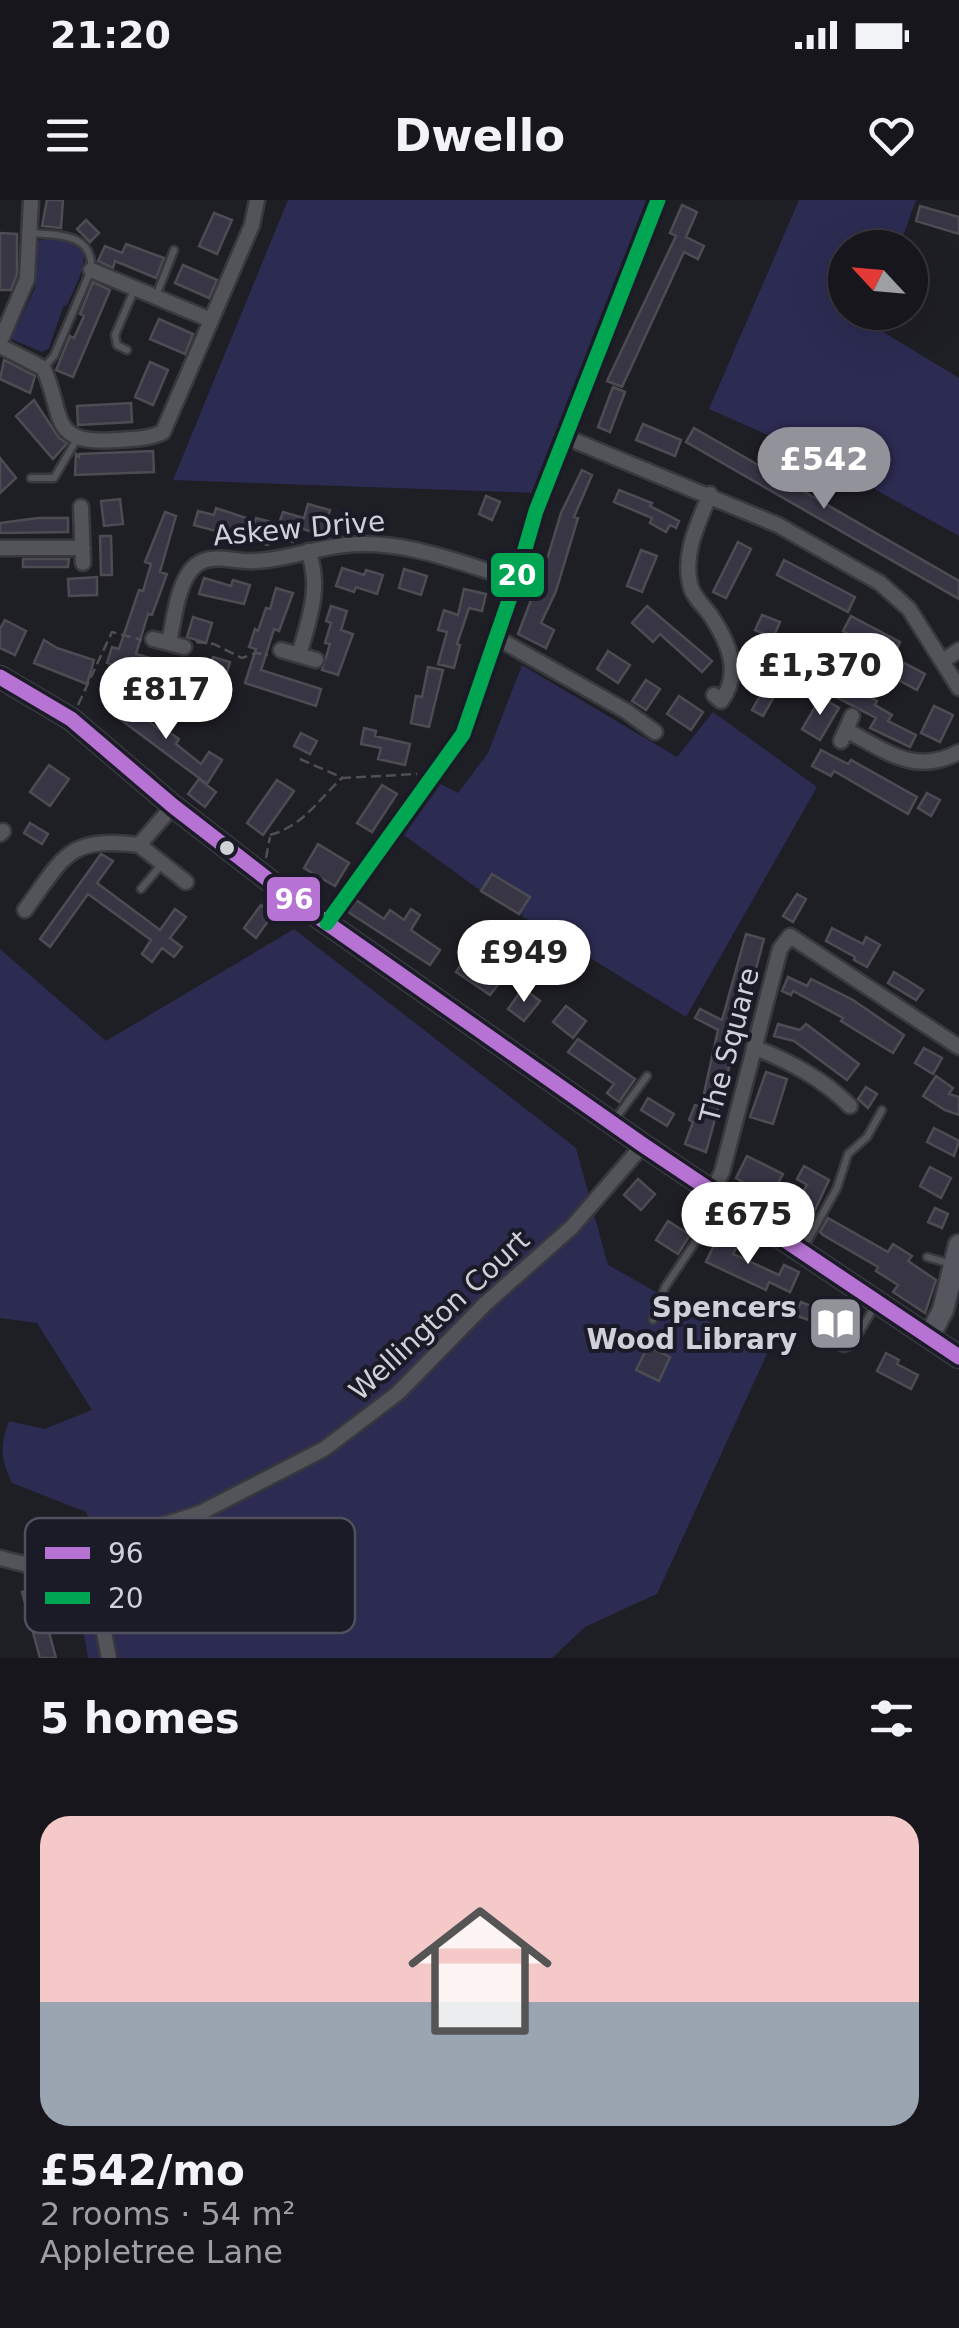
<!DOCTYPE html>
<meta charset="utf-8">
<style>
body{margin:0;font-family:"DejaVu Sans",sans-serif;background:#1f1f25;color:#f1f3f6;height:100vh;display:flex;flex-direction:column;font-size:38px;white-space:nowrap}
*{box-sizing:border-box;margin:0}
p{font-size:32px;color:#9e9fa3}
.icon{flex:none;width:55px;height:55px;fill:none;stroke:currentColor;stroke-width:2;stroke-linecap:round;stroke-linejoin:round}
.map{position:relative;height:1458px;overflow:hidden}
.panel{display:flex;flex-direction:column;background:#16161c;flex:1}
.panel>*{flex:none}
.needle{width:65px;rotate:296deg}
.buttons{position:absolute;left:828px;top:30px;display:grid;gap:20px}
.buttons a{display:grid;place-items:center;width:100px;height:100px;border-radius:50%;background:#16161c;box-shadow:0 10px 40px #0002,0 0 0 2px #35353b;font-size:50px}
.price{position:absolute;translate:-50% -85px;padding:0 22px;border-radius:35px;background:#fff;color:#222;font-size:32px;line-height:65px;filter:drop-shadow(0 2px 5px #0008)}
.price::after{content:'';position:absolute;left:50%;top:60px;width:30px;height:22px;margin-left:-15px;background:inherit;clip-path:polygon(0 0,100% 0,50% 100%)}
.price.selected{background:#92929a;color:#fff}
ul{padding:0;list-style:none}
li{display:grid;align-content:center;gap:20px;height:530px;padding:0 40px}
li span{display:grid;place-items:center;height:310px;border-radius:30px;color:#555}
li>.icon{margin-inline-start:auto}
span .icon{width:180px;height:180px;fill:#fffc;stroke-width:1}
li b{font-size:42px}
h2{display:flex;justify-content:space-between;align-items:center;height:120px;padding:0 40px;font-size:42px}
.status{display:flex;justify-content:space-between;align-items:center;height:70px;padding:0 50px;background:#16161c;direction:ltr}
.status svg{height:28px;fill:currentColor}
header{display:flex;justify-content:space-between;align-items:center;height:130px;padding:0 40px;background:#16161c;font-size:45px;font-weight:800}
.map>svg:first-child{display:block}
.green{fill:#2c2b52}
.building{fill:#383645;stroke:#4c4c52;stroke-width:2.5}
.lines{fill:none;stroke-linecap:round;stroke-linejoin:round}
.lane-casing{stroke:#38383f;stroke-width:11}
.street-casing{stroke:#38383f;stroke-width:19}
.secondary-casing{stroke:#38383f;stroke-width:25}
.path{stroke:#4f4f54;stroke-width:2.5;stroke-dasharray:10 5;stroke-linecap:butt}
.lane{stroke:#535459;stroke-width:6}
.street{stroke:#535459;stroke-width:14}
.secondary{stroke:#56565e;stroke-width:20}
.bus-1-casing{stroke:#1b1b28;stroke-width:22}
.bus-2-casing{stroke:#1b1b28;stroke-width:22}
.bus-1{stroke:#b673d3;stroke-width:15}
.bus-2{stroke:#00a651;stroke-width:15}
.bus-dot{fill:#d0d0d9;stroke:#1b1b28;stroke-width:4}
.labels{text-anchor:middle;stroke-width:8;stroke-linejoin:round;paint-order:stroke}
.street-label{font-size:28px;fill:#d0d0d9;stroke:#1b1b28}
.poi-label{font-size:28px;font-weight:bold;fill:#d0d0d9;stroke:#1b1b28;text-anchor:end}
.key{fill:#1b1b28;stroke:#51515d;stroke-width:2.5}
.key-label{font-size:28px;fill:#d0d0d9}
.line-badge{stroke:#1b1b28;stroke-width:4}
.badge-label{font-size:28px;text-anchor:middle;font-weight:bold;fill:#fff}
</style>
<div class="status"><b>21:20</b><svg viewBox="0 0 49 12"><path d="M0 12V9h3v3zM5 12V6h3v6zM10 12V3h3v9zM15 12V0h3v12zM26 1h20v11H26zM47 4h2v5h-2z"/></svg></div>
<header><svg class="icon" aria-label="menu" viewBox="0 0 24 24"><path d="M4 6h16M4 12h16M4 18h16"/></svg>Dwello<svg class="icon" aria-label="heart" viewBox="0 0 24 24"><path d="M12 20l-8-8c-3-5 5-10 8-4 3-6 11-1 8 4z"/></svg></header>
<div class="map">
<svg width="959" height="1458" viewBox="0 0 959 1458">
<rect width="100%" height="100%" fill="#1e1e25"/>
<path class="green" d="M 288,0 L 650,0 L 537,293 L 173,280 Z
M 799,0 L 916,0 L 899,47 L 845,48 L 845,112 L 874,113 L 870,124 L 959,178 L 959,336 L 813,255 L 709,209 Z
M 48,38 C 103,40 82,71 67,105 L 63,107 L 49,148 L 42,152 L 11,139 L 35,88 L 38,41 Z
M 522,465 L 677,557 L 713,512 L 817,587 L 686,817 L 481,691 L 401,633 L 435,581 L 458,593 L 488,553 Z
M 294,729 L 576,948 L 608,1065 L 767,1154 L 657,1394 L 585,1427 L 552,1458 L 88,1458 L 81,1417 L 124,1394 L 86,1312 L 12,1283 C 0,1258 0,1246 9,1221 L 44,1229 L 92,1210 L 37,1123 L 0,1118 L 0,749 L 106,841 Z"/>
<path class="building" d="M 47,0 L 63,0 L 61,28 L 42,26 Z
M 682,5 L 697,12 L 686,37 L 704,46 L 698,59 L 684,52 L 622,187 L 607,181 L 676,36 L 670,33 Z
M 920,6 L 959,17 L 959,34 L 916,21 Z
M 214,13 L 232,20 L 217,54 L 199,46 Z
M 86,20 L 99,33 L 90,42 L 77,29 Z
M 0,33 L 17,34 L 17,74 L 11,90 L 0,90 Z
M 126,44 L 164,58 L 156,78 L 115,61 L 113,68 L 98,61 L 105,46 L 122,53 Z
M 183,65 L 217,80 L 209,98 L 175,83 Z
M 93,82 L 110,90 L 73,177 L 56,170 L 70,136 L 74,138 L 84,116 L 80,114 Z
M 159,119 L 193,134 L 185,154 L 150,139 Z
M 4,160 L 35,176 L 30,193 L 0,179 Z
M 150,162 L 168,170 L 153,205 L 135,197 Z
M 613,187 L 625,192 L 610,232 L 598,227 Z
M 34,200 L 59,238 L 67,243 L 53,259 L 16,216 Z
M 131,203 L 132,222 L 78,225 L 77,206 Z
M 643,224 L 681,240 L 675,256 L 636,240 Z
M 694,228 L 959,381 L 959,399 L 686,242 Z
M 153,251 L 154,272 L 75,275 L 76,254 L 79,257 L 79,254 Z
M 0,258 L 16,278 L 0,293 Z
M 582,270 L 592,275 L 574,317 L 578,318 L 556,391 L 541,423 L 554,430 L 546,448 L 518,434 L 533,395 L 536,396 L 561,313 Z
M 619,290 L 652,303 L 650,306 L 679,321 L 676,328 L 670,325 L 666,332 L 650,323 L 652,318 L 614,302 Z
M 486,296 L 500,302 L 492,320 L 479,314 Z
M 120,299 L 123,324 L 104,326 L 101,301 Z
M 308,304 L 330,310 L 322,335 L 297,327 L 293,342 L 271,335 L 268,345 L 194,325 L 198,311 L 214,315 L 216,308 L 255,321 L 256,318 L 279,324 L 283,312 L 304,318 Z
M 165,312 L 176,316 L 160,372 L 167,374 L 152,415 L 148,414 L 136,454 L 208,475 L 213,457 L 230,462 L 220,496 L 107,463 L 112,447 L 119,449 L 139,390 L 143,391 L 151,364 L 145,362 Z
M 38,318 L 68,318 L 68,332 L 0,333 L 0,323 Z
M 100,336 L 111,336 L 112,375 L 101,375 Z
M 738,342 L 751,349 L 726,398 L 713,392 Z
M 641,350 L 657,356 L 642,392 L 627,386 Z
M 23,359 L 69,359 L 68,367 L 23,367 Z
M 784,360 L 855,397 L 848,412 L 777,375 Z
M 342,368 L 364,375 L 366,370 L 383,375 L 377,394 L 356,387 L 354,392 L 336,386 Z
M 404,369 L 427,376 L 421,395 L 399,388 Z
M 97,377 L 97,395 L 69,396 L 68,379 Z
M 204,378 L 231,386 L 233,380 L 250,385 L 244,404 L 199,394 Z
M 276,388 L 293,393 L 279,431 L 274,429 L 261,470 L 321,489 L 316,506 L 245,483 L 256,449 L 249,447 L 255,429 L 258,431 L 266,408 L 270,409 Z
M 464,389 L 486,394 L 482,411 L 469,408 L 457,444 L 460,445 L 454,468 L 438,464 L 447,432 L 438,430 L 444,410 L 458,415 Z
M 331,406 L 347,411 L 341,430 L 353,434 L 338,475 L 322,470 L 330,444 L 325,443 L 331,423 L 326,421 Z
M 647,406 L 712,461 L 702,472 L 660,434 L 653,442 L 632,423 Z
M 762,415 L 780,422 L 773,438 L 755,430 Z
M 851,416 L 900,442 L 893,457 L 843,431 Z
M 193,417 L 212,423 L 206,443 L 187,437 Z
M 5,420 L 26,431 L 15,455 L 0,448 L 0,429 Z
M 44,440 L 57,448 L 94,460 L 87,484 L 34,463 Z
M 789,445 L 800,451 L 763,516 L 752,510 Z
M 608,451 L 630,465 L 618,483 L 597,469 Z
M 895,458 L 925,474 L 917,490 L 887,474 Z
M 428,467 L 443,470 L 429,527 L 411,523 L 416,496 L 422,497 Z
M 646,480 L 660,489 L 646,510 L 632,501 Z
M 844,483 L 877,501 L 875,505 L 892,515 L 888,521 L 916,535 L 910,547 L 870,528 L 876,518 L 836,497 Z
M 679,496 L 703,512 L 691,530 L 667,514 Z
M 821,497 L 839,508 L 820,540 L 802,529 Z
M 117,498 L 164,533 L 166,530 L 179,539 L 176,544 L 201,564 L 209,552 L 222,560 L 207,584 L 109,511 Z
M 934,506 L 953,515 L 940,542 L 921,533 Z
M 364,528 L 376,531 L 375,536 L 410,544 L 405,565 L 378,559 L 381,548 L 361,544 Z
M 301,533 L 317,541 L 310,554 L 294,546 Z
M 821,550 L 848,564 L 851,560 L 917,597 L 908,614 L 834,571 L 831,576 L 812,566 Z
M 49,565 L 69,579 L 50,606 L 30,592 Z
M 199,579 L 216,592 L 205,607 L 188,594 Z
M 277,580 L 294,591 L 263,635 L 247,623 Z
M 382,585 L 397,594 L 372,632 L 357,623 Z
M 927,593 L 940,600 L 931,616 L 918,608 Z
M 30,623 L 48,634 L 42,644 L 24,633 Z
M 318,644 L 349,663 L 335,686 L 304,668 Z
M 101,654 L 113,661 L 97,683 L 160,730 L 175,709 L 186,717 L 170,738 L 182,747 L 174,757 L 162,748 L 152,762 L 142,754 L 151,740 L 88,694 L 50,747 L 40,739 Z
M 492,674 L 530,697 L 519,714 L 481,691 Z
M 797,694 L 806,699 L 793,722 L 783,716 Z
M 356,700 L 384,719 L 390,710 L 404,720 L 411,709 L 420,715 L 411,730 L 440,750 L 430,765 L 348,712 Z
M 261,705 L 273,714 L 256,738 L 244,728 Z
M 832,728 L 863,744 L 866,737 L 880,745 L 867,767 L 854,760 L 855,757 L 826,741 Z
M 746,734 L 764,739 L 706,952 L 685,944 L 693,922 L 689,920 L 695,905 L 701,907 L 718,830 L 695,818 L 700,809 L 722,820 Z
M 466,757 L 480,767 L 483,761 L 493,767 L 489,773 L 500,782 L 490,795 L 456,772 Z
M 894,772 L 923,790 L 916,800 L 888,783 Z
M 788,777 L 807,786 L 811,779 L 853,800 L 904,835 L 893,853 L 841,821 L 843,818 L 793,791 L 791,795 L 782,791 Z
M 523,788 L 540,801 L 524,821 L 508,809 Z
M 566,806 L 586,821 L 573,838 L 553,822 Z
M 778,824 L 800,830 L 806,824 L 859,864 L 847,880 L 794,841 L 774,836 Z
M 578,839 L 635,879 L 619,902 L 607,893 L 614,884 L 568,852 Z
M 924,848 L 942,858 L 933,874 L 915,863 Z
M 766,872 L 787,879 L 773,924 L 750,917 Z
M 936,876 L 953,888 L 949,894 L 959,897 L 959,915 L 945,910 L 923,896 Z
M 866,887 L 877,894 L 868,908 L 858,899 Z
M 648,898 L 674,914 L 667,926 L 641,910 Z
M 934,928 L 959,941 L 954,956 L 927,942 Z
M 747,956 L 783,974 L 770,998 L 736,978 Z
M 804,966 L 829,980 L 808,1025 L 795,1018 L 805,999 L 800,996 L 807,985 L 797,979 Z
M 930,967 L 951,978 L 941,998 L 920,986 Z
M 638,979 L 655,994 L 641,1010 L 624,995 Z
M 935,1008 L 948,1014 L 942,1028 L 928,1022 Z
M 828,1018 L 888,1052 L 893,1044 L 912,1056 L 908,1061 L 936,1080 L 925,1113 L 893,1092 L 898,1085 L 876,1071 L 878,1067 L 823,1035 L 820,1032 Z
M 668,1021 L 690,1035 L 678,1054 L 656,1040 Z
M 720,1033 L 739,1043 L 733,1054 L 779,1075 L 784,1065 L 799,1072 L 790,1092 L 769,1082 L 766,1090 L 706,1062 Z
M 801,1102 L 823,1111 L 828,1102 L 858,1118 L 846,1140 L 835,1139 L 815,1128 L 817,1123 L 795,1115 Z
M 648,1146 L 670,1157 L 659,1181 L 636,1170 Z
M 886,1153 L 899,1160 L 897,1164 L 918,1175 L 911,1189 L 877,1171 Z
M 37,1388 L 56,1458 L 40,1458 L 22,1392 Z"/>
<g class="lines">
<defs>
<path id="lane" d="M 30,33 C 58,35 94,33 91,70 L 54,156 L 44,167
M 156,96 L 174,50
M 127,150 L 117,145 L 115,135 L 135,88
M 31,278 L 54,278 L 77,239
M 141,689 L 162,664
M 613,922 L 647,876
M 803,1049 L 837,988 L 848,954 L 867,937 L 882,910
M 927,1057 L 948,1063
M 653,1120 L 665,1087 L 723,1001
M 837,1145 L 844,1148 L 852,1145 L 876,1104"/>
<path id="street" d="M 91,70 L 211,120
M 0,142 L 27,79 L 31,0
M 0,146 L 43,168 C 65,212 46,246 116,240 C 132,239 149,239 163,232 L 252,25 L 257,0
M 563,236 L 778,325 L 880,383 L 909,409 L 959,488
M 710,294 C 698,324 683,352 690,384 C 692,396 704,406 711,416 C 729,443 742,473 721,501 L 714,495
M 81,307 L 83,363
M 0,348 L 83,348
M 497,438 L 626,511 L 655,532
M 153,439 L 184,447
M 169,443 C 174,421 177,380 196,365 C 212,352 236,363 255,361 C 286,360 314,348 345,345 C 405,339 460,363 516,380
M 281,450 L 316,460
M 299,455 C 309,419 322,387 308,351
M 943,461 L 959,450
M 846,530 L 852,516
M 841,541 L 846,530 C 886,551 915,576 959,552
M 0,634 L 3,631
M 139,645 L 186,682
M 25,710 C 64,657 67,636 139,645 L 173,606
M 327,723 L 463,534 L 516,380 L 536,311 L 658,0
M 754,847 C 790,862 822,878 850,906
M 713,991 L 722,972 L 780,749 L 790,736 L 959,847
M 75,1352 L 97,1397 L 109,1458
M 0,1358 L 24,1364 L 110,1342 L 200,1313 L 324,1249 L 398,1193 L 485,1104 L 572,1027 L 643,945"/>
<path id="secondary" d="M 0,477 L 71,519 L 173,606 L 297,702 L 643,945 L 959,1157
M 929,1137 L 943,1110 L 959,1045"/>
</defs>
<use href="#lane" class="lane-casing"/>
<use href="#street" class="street-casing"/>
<use href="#secondary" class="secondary-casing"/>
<path class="path" d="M 196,442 L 214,444 L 242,458 L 256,453 L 268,455
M 78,505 L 112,432 L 142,440
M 300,559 L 343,578 L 417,574
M 270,635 C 303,626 318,600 342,578
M 266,658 L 270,637"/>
<use href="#lane" class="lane"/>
<use href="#street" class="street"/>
<use href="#secondary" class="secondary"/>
<defs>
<path id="bus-1" d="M 0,477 L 71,519 L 173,606 L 297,702 L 643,945 L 959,1157"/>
<path id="bus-2" d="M 327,723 L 463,534 L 516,380 L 536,311 L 658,0"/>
</defs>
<use href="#bus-1" class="bus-1-casing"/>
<use href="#bus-2" class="bus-2-casing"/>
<use href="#bus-1" class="bus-1"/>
<use href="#bus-2" class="bus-2"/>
</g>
<defs>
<symbol id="library-square" viewBox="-11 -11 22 22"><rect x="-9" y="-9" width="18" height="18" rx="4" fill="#92929a" stroke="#1b1b28"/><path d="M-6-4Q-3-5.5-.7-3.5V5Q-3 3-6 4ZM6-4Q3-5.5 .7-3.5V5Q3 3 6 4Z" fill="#fff"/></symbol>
</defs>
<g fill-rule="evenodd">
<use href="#library-square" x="804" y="1092" width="63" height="63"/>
</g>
<circle class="bus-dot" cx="227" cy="648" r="9"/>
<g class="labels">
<g class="street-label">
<text transform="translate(299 328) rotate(-5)" y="10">Askew Drive</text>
<text transform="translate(729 845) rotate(-75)" y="10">The Square</text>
<text transform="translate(439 1115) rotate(-43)" y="10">Wellington Court</text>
</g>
<g class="poi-label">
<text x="797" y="1117">Spencers<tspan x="797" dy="32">Wood Library</tspan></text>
</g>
</g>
<rect x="25" y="1318" width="330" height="115" rx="15" class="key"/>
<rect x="45" y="1347" width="45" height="12" fill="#b673d3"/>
<rect x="45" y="1392" width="45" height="12" fill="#00a651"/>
<g class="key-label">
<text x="108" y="1363">96</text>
<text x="108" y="1408">20</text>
</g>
<g class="line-badge">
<rect x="489" y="351" width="57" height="48" rx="10" fill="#00a651"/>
<rect x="265" y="675" width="57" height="48" rx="10" fill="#b673d3"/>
</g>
<g class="badge-label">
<text x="517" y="385">20</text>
<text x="294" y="709">96</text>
</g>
</svg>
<div class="buttons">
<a><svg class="needle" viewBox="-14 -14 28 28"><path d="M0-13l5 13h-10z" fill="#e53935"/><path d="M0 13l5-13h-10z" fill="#9e9fa3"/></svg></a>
</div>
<b class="price selected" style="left:824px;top:312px">£542</b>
<b class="price" style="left:820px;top:518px">£1,370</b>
<b class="price" style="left:166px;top:542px">£817</b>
<b class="price" style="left:524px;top:805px">£949</b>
<b class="price" style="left:748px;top:1067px">£675</b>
</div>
<section class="panel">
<h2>5 homes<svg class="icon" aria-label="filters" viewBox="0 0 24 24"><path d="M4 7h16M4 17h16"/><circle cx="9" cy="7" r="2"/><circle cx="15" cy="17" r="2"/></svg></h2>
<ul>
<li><span style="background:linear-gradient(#f6c9c9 60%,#9aa5b1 0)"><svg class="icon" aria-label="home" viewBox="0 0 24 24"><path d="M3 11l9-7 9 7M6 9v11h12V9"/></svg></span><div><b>£542/mo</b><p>2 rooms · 54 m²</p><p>Appletree Lane</p></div></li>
</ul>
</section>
